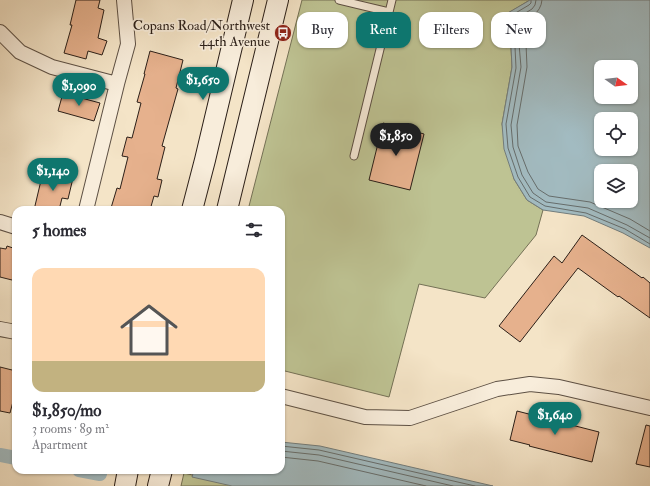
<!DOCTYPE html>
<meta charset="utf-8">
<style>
body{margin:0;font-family:"IM FELL Double Pica",serif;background:#f2f2f3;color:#2b2b33;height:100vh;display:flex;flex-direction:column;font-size:15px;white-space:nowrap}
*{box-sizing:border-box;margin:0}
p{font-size:13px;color:#7c7c81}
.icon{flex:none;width:22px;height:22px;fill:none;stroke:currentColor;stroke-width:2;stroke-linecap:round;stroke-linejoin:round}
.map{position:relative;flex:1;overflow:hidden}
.details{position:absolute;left:12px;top:206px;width:273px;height:268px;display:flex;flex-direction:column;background:#fff;border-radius:12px;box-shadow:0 1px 3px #0004}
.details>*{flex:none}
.top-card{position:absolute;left:297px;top:12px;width:293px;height:36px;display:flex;gap:8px}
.needle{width:26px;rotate:104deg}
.buttons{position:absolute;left:594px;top:60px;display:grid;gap:8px}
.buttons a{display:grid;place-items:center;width:44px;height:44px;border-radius:8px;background:#fff;box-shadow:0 1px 3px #0004;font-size:20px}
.price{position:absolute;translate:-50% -34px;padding:0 9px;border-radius:14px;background:#0f766e;color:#fff;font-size:13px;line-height:26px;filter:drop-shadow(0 1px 2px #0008)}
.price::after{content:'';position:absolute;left:50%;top:24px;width:12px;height:9px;margin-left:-6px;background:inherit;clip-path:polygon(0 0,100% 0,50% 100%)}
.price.selected{background:#222;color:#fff}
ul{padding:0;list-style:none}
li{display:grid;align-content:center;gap:8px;height:212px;padding:0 20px}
li span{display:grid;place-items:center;height:124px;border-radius:12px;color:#555}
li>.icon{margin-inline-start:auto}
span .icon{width:72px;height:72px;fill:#fffc;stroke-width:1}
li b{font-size:17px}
h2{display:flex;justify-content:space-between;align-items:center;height:48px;padding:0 20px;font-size:17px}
.pill{padding:0 14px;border-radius:12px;background:#fff;box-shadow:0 1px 3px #0004;font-size:14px;line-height:36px}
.pill.selected{background:#0f766e;color:#fff}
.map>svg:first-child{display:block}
.green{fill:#bec393;stroke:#747156}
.water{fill:#a2bbc1;stroke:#727d7d;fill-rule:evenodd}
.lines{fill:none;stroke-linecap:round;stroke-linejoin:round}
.shore{stroke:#666d6c;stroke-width:1}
.canal{stroke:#a2bbc1;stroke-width:14}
.building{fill:#e6b18d;stroke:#2b1f18}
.service-casing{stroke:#5d5044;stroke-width:9}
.minor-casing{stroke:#5d5044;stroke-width:16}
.secondary-casing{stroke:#2b1f18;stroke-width:22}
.service{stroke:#f8eddb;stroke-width:7}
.minor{stroke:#f8eddb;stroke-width:14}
.secondary{stroke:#f8eddb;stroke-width:20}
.labels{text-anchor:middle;stroke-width:3.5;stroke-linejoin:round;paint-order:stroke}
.poi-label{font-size:14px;fill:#2b1f18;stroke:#f8eddb;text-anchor:end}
</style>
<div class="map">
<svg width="650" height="486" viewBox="0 0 650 486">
<rect width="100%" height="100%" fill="#f4e4c7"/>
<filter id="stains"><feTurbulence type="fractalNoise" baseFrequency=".005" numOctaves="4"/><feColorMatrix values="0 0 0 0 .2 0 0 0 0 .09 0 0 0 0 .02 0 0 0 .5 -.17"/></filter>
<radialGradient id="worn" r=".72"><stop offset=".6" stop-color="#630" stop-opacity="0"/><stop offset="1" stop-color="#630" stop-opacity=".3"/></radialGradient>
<path class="green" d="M 302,0 L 530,0 L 495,21 L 511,47 L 512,67 L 502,124 L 514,179 L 527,200 L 543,210 L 536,235 L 485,298 L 419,284 L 389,397 L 281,370 L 281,210 L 248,210 Z
M 184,473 L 238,486 L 181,486 Z"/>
<path class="water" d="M 530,0 L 650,0 L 650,248 L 623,233 L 584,216 L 543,210 L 527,200 L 514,179 L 504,149 L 502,124 L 512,67 L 511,47 L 494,21 ZM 601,67 L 631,67 L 631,97 L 601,97 ZM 601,119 L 631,119 L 631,149 L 601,149 ZM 601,171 L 631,171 L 631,201 L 601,201 Z
M 281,442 L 320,446 L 493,486 L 232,486 L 192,477 L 194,470 L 281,470 Z"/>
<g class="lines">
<path class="shore" d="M 531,0 L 531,3 L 529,5 L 502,21 L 501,23 L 515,47 L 516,68 L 506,124 L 508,148 L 518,177 L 530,197 L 545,206 L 586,213 L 625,229 L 650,244
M 536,0 L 535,5 L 532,9 L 509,23 L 508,24 L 519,44 L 521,67 L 511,125 L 513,147 L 522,175 L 533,193 L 546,202 L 588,208 L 627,225 L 650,238
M 542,0 C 541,14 528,19 517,25 L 516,26 L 526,44 L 527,67 L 517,125 L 518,146 L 528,172 L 538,189 L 549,196 L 590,202 L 630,219 L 650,231
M 281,446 L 319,450 L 475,486
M 281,451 L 319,455 L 453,486
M 281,457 L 318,461 L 426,486"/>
<path class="canal" d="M 0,455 L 16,458
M 79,470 L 100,474"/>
</g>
<path class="building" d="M 76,0 L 100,0 L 98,8 L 104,10 L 98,38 L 107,41 L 102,55 L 88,51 L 86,59 L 64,53 L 72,25 L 70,25 Z
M 150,51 L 183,60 L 176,88 L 178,89 L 162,146 L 165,147 L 157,179 L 162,180 L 158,197 L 154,196 L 150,210 L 117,210 L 111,208 L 117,188 L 120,189 L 128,157 L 122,156 L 127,137 L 132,138 L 141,103 L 137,102 L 145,74 L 144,74 Z
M 63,93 L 100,103 L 94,121 L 58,111 Z
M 383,123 L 424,134 L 410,190 L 369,180 Z
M 43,172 L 73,178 L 68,199 L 62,198 L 59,210 L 34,210 Z
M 582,235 L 642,278 L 643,277 L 650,283 L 650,318 L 619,296 L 618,297 L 578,268 L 520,342 L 499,326 L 554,256 L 562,263 Z
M 7,246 L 16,249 L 16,281 L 0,277 L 0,248 L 6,249 Z
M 0,367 L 16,371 L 16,390 L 10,413 L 0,411 Z
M 517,411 L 599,432 L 592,462 L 529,446 L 530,445 L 510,440 Z
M 646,425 L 650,426 L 650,467 L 636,464 Z"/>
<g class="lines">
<defs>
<path id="service" d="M 339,0 L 389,12
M 354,156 L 392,0"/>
<path id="minor" d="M 0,32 L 20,52 L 52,67 L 117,84
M 86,210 L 117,84 L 128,44 L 124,0
M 0,222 L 16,227
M 0,329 L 16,332
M 281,396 L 365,417 L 410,418 L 497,389 L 530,384 L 559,387 L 650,408"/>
<path id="secondary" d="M 192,210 L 205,160 L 243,0
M 227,210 L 278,0
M 125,486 L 128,470
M 158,486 L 162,470"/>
</defs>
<use href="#service" class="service-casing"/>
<use href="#minor" class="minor-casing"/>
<use href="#secondary" class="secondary-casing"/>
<use href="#service" class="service"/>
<use href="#minor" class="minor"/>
<use href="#secondary" class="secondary"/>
</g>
<defs>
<symbol id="bus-disc" viewBox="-11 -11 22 22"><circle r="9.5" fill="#8f2418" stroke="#f8eddb"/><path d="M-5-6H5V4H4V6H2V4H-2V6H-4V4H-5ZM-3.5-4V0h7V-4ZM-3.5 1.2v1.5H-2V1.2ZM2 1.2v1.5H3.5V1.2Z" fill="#fff"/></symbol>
</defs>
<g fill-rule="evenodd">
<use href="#bus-disc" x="273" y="23" width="20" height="20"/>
</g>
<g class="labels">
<g class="poi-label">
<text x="270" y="30">Copans Road/Northwest<tspan x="270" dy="16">44th Avenue</tspan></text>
</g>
</g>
<rect width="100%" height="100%" filter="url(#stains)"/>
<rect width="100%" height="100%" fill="url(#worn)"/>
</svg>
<div class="buttons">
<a><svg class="needle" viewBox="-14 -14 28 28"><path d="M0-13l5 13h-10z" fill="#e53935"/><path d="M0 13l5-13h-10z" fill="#7c7c81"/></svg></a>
<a><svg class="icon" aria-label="locate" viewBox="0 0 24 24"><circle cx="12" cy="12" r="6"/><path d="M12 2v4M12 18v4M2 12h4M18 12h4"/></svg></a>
<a><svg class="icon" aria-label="layers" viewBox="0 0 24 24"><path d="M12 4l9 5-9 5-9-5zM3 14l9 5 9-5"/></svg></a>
</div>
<b class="price" style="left:203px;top:101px">$1,650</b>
<b class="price" style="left:79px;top:107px">$1,090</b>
<b class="price selected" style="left:396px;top:157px">$1,850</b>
<b class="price" style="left:53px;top:192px">$1,140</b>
<b class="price" style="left:555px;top:436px">$1,640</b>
<div class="top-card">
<a class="pill">Buy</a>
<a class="pill selected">Rent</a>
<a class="pill">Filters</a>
<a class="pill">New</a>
</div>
<section class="details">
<h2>5 homes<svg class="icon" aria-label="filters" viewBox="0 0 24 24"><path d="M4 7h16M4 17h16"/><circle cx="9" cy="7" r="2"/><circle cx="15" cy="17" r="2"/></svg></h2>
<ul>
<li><span style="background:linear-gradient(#ffd9b3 75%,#c2b280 0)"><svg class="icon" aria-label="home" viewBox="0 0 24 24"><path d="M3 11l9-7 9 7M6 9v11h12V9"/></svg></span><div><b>$1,850/mo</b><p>3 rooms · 89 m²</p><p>Apartment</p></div></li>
</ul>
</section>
</div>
